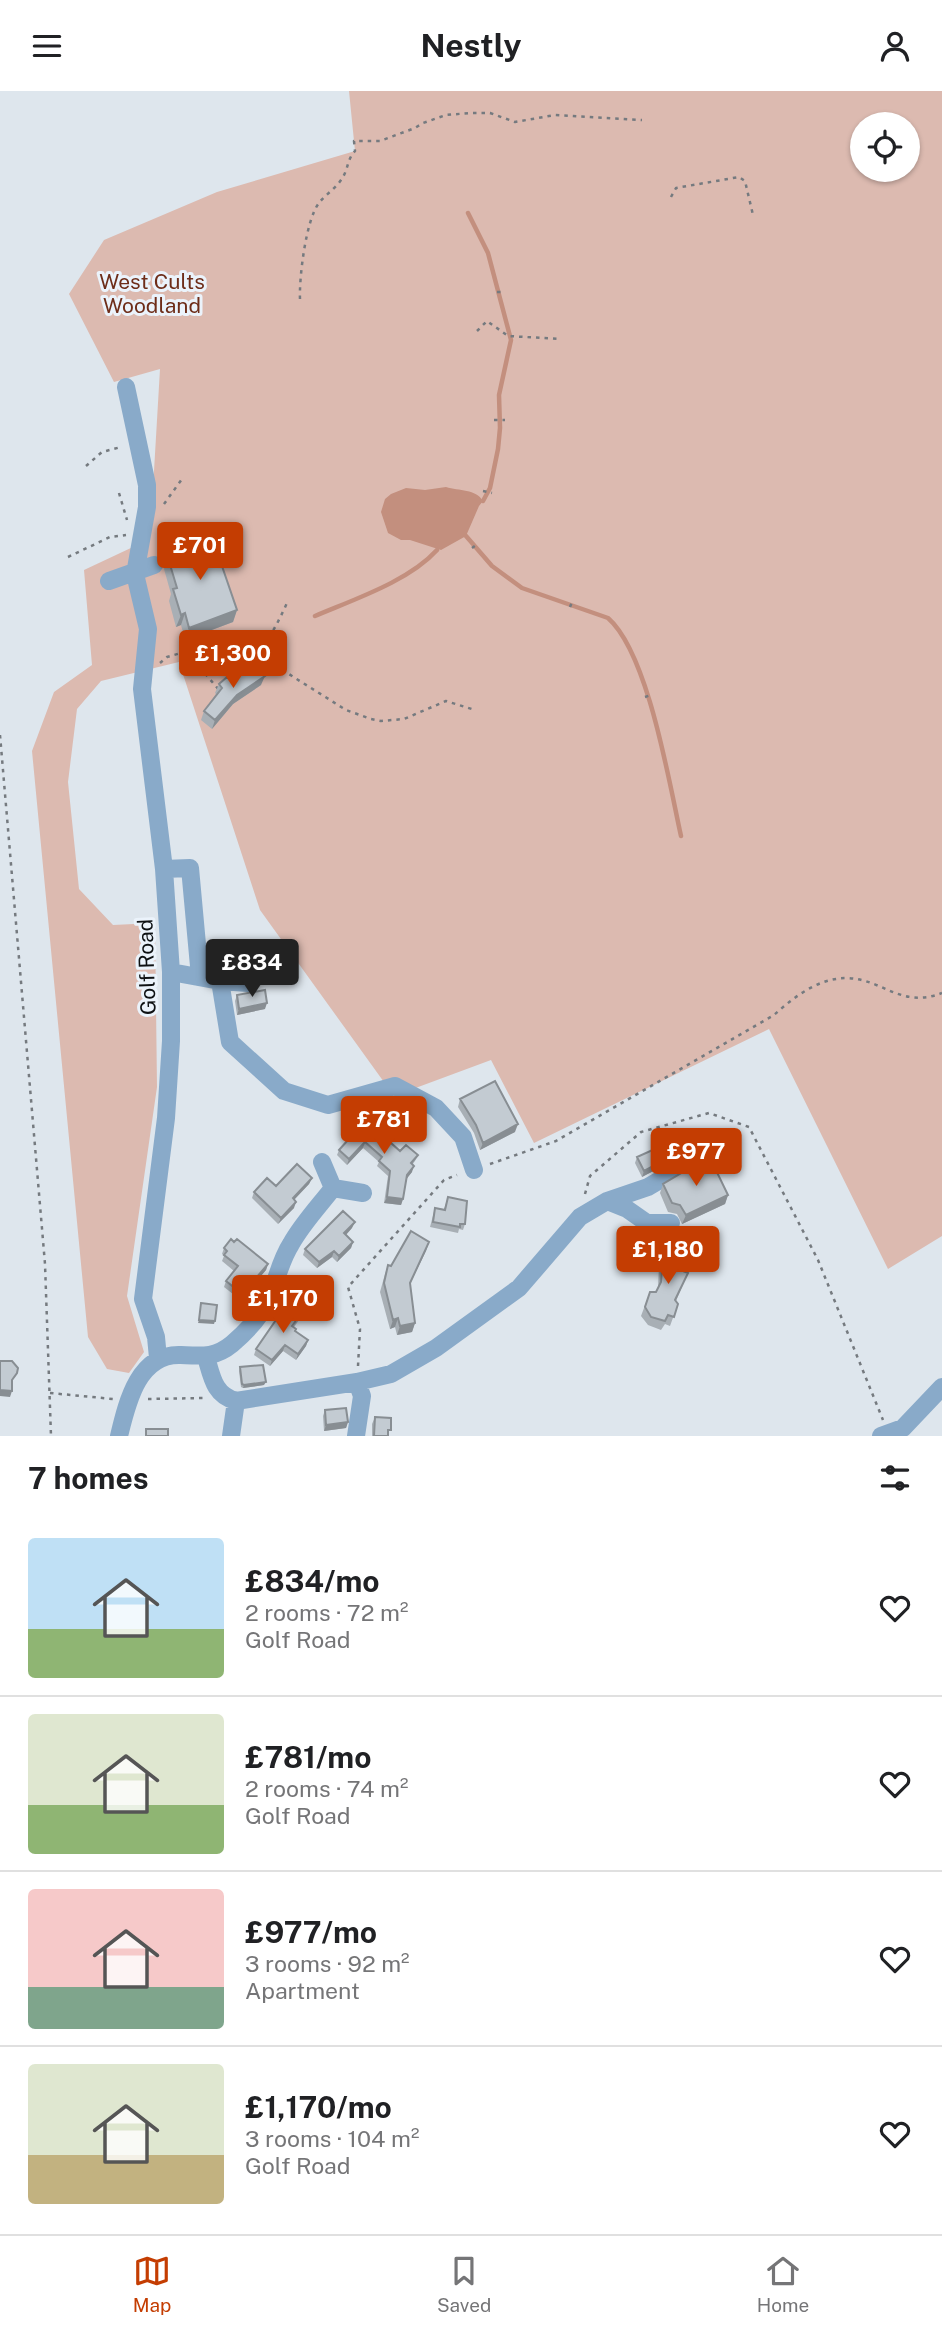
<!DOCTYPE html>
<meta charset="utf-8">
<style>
body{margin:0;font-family:"Public Sans",sans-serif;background:#f2f2f2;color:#202124;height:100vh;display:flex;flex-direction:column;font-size:26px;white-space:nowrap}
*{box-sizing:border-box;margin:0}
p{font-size:23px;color:#757577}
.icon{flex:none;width:38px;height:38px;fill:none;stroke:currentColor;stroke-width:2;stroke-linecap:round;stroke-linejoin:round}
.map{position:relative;height:1345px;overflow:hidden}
.side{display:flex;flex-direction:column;background:#fff;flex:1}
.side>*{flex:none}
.buttons{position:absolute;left:850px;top:21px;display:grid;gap:14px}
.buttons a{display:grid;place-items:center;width:70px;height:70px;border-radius:50%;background:#fff;box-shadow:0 2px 5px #0004;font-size:35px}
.price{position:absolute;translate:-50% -60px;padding:0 16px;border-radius:7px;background:#c43d02;color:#fff;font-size:23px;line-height:46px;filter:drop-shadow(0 2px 4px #0008)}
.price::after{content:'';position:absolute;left:50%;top:42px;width:21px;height:16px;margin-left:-10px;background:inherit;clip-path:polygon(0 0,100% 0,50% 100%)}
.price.on{background:#222;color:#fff}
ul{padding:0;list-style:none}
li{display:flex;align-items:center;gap:21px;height:175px;padding:0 28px}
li+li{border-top:2px solid #e0e0e0}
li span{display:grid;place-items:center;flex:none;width:196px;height:140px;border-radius:7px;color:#555}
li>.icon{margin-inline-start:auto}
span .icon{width:84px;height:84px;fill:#fffc;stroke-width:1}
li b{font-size:30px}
h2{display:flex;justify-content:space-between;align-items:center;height:84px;padding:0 28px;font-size:30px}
header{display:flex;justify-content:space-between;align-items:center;height:91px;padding:0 28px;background:#fff;font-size:32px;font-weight:700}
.tab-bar{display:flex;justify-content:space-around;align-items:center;height:98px;border-top:2px solid #e0e0e0;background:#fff;font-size:19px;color:#757577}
.tab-bar a{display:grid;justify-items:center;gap:4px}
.tab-bar .on{color:#c43d02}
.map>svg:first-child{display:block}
.green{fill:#dcbab0;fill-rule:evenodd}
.water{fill:#c38f7e}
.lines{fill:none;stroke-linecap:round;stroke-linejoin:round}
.stream{stroke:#c38f7e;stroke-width:4.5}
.path{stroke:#757a7f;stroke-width:2.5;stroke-dasharray:3.5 5;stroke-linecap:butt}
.minor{stroke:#89aac9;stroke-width:18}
.wall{fill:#a8afb5}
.shaded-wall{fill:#888e93}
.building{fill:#c3cbd2;stroke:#888e93;stroke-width:2}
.labels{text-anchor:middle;stroke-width:6;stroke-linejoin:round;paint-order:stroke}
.park-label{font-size:21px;fill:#6e2d19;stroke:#ebf3fb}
.street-label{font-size:21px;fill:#0e1113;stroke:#ebf3fb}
</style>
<header><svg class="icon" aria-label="menu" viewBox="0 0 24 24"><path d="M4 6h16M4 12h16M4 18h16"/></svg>Nestly<svg class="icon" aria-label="person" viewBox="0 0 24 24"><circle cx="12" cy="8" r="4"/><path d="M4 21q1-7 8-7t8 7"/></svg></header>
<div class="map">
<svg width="942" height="1345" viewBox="0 0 942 1345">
<rect width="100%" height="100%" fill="#dee6ed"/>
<path class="green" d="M 349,0 L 942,0 L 942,1145 L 888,1178 L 769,938 L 534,1052 L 491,969 L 394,1005 L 260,819 L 179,571 L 101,590 L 77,618 L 68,691 L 79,798 L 113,834 L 155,832 L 157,996 L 127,1205 L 144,1261 L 129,1282 L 107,1278 L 88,1246 L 32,660 L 54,601 L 92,574 L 84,479 L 150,448 L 160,278 L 114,291 L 69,203 L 104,149 L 217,101 L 355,60 ZM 863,33 L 908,33 L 908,79 L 863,79 Z"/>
<path class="water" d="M 446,396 C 459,400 476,398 483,410 L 479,415 L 466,445 L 441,459 L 410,449 L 401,449 L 388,442 L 381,421 L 385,408 L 391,403 L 406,397 L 425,399 Z"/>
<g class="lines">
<path class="stream" d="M 468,122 L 488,162 L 511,249 L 499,304 L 500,337 L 498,358 L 490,397 L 483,410
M 466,445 L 492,475 L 522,497 L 608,527 C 648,562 669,691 681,745
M 315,525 C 355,508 409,490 437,459"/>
<path class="path" d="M 671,106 L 676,97 L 739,86 L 745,90 L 753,124
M 497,201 L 503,201
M 300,208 C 299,187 306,128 319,112 C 325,104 335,98 341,89 C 349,78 346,70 355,60 L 354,50 L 380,50 L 415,37 L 423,32 L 446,24 L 470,22 L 490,22 L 515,31 L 555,24 L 642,29
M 477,240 L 487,230 L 508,245 L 560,248
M 494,329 L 505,329
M 86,375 L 102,361 L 121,356
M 483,400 L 492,402
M 119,402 L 127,429
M 164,413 L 182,388
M 472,457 L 476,454
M 68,466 L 110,446 L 126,444
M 570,516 L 572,511
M 188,560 L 219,552 L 223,552 L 243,566 C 265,562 278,531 287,512
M 243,566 L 253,574 L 267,575 L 284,580 L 346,619 L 371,628 L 381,630 L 404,628 L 446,610 L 475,619
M 160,572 L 167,566 L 188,560 L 192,567 L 219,599
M 645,606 L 651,604
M 0,644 L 45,1173 L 51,1345
M 490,1073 L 556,1050 L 774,924 C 794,906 818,887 847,887 C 883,888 901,918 942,902
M 585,1103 L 590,1085 L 641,1041 L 709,1022 L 749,1036 L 818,1169 L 883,1329
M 358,1275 L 360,1238 L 348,1196 L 444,1089 L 457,1084
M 50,1302 L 113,1308
M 148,1308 L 204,1307"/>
<path class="minor" d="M 126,296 L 147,394 L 147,416 L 135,483 L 148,538 L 142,598 L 164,778 L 171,881 L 171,950 L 166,1027 L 143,1208 L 156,1246 L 158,1267
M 109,490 L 154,474
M 164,778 L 190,777 L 200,886
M 171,881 L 220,890 L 248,892
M 220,890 L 230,951 L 284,1000 L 328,1014 L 395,995 L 436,1017 L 463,1046 L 474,1079
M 322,1071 L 333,1097 L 363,1102
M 607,1110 L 627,1118 L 647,1132 L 659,1158
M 647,1132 L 671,1132
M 206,1266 C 212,1286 214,1304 236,1310 L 357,1291 L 391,1283 L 436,1257 L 519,1197 L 580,1126 L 607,1110 L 648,1096 L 682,1076 L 727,1058
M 119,1345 C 127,1312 138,1262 181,1264 C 202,1265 215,1267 232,1253 C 246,1241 262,1224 269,1207 C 277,1189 280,1170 291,1153 C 302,1133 319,1115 333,1097
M 231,1345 L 236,1310
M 356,1345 L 362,1305 L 357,1291
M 881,1345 L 903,1337 L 942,1296"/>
</g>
<path class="wall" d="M 169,459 L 237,519 L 233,531 L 185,549 L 181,534 L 176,536 L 169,510 L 171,503 L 164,478 L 165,471 Z
M 219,593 L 261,594 L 233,613 L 212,638 L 201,629 L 204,620 L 216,603 L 215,602 Z
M 237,904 L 265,918 L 237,924 L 235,910 Z
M 460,1008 L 515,1041 L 480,1059 L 474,1042 L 458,1016 Z
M 371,1036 L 382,1044 L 400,1060 L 418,1064 L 415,1070 L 412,1074 L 412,1081 L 406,1088 L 403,1108 L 401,1114 L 384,1112 L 388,1085 L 377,1075 L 379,1071 L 363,1057 L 347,1074 L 337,1064 L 339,1059 Z
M 691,1060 L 642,1086 L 635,1072 L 637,1066 Z
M 312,1087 L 309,1093 L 294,1109 L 294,1117 L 278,1133 L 252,1107 L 254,1101 Z
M 663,1093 L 728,1104 L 725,1113 L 682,1133 L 677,1123 L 668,1121 L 660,1102 Z
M 448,1106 L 465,1133 L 463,1139 L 459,1138 L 458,1142 L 430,1136 L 435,1117 L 444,1118 Z
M 352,1137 L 346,1144 L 353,1151 L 351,1157 L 337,1171 L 332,1166 L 317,1177 L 303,1164 L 305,1158 Z
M 429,1151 L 410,1193 L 415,1232 L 412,1241 L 397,1244 L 395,1236 L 390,1238 L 380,1201 L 385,1183 L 388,1174 L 391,1175 Z
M 224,1157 L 268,1173 L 266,1179 L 248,1200 L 245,1198 L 238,1207 L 224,1196 L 226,1190 L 234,1180 L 222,1170 L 224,1165 L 222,1163 Z
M 663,1165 L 683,1180 L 684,1191 L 676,1210 L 678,1213 L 670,1235 L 665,1233 L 661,1239 L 648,1234 L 641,1225 L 650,1201 L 656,1201 L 658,1198 L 659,1174 Z
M 299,1229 L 294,1236 L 296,1238 L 295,1240 L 308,1249 L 306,1255 L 296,1269 L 283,1260 L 270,1275 L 254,1264 L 256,1258 Z
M 240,1276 L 264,1294 L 243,1297 L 241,1296 L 239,1280 Z
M 325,1319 L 348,1331 L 346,1337 L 324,1340 L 323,1325 Z
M 375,1326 L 389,1345 L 372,1345 L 372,1333 Z"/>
<path class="shaded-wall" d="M 237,519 L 233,531 L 185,549 L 189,537 Z
M 185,522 L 181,534 L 176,536 L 181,524 Z
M 265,585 L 261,594 L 233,613 L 212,638 L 215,629 L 237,604 Z
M 267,912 L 265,918 L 237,924 L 239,918 Z
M 518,1033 L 515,1041 L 480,1059 L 483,1052 Z
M 365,1051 L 363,1057 L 347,1074 L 349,1068 Z
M 693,1054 L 691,1060 L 642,1086 L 644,1080 Z
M 414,1075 L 412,1081 L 405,1090 L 407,1084 Z
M 312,1087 L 309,1093 L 290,1113 L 293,1107 Z
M 728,1104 L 725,1113 L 682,1133 L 686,1124 Z
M 387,1106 L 403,1108 L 401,1114 L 384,1112 Z
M 296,1111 L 294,1117 L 278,1133 L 281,1127 Z
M 355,1131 L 352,1137 L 342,1148 L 344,1142 Z
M 353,1151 L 351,1157 L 337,1171 L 339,1165 Z
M 429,1151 L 426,1160 L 406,1201 L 410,1192 Z
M 334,1160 L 332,1166 L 317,1177 L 319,1171 Z
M 268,1173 L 266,1179 L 248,1200 L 250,1194 Z
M 247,1192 L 245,1198 L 238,1207 L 240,1201 Z
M 398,1227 L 395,1236 L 390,1238 L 393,1229 Z
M 199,1229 L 215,1230 L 214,1233 L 198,1232 Z
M 415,1232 L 412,1241 L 397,1244 L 400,1235 Z
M 308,1249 L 306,1255 L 296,1269 L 298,1263 Z
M 285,1254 L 283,1260 L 270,1275 L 272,1269 Z
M 266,1291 L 264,1294 L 243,1297 L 244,1294 Z
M 0,1299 L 12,1300 L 10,1306 L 0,1305 Z
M 348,1331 L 346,1337 L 324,1340 L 326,1334 Z"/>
<path class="building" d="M 211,443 L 237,519 L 189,537 L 185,522 L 181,524 L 173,498 L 177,497 L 168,467 L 169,459 Z
M 251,575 L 256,577 L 258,575 L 265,585 L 237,604 L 215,629 L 204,620 L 222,597 L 219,593 L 227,586 L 231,589 Z
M 265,899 L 267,912 L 239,918 L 237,904 Z
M 495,990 L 518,1033 L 483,1052 L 476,1034 L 460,1008 Z
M 365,1030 L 371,1036 L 376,1032 L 384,1039 L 381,1043 L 400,1060 L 406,1054 L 418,1064 L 411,1072 L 414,1075 L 407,1084 L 403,1108 L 387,1106 L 390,1080 L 379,1070 L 382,1066 L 365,1051 L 349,1068 L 339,1059 Z
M 688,1043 L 693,1054 L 644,1080 L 637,1066 Z
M 711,1069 L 728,1104 L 686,1124 L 680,1114 L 672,1112 L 663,1093 L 690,1077 Z
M 297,1073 L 312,1087 L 293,1107 L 296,1111 L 281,1127 L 254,1101 L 267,1087 L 276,1095 Z
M 448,1106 L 467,1110 L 465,1133 L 460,1133 L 460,1136 L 433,1131 L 435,1117 L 445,1119 Z
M 343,1120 L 355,1131 L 344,1142 L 353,1151 L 339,1165 L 334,1160 L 319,1171 L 305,1158 Z
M 411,1140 L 429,1151 L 410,1192 L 415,1232 L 400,1235 L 398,1227 L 393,1229 L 384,1192 L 388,1174 L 391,1175 Z
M 231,1148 L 234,1151 L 237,1148 L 268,1173 L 250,1194 L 247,1192 L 240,1201 L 226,1190 L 238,1175 L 224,1164 L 227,1160 L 224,1157 Z
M 670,1157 L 684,1157 L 683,1180 L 688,1182 L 675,1209 L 678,1213 L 674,1226 L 668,1224 L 665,1230 L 651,1226 L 645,1216 L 650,1201 L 656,1201 L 661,1191 L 663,1165 L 667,1163 Z
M 201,1212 L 217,1214 L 215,1230 L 199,1229 Z
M 287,1213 L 301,1223 L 292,1235 L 296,1238 L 295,1240 L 308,1249 L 298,1263 L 285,1254 L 272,1269 L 256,1258 Z
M 0,1270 L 12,1270 L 18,1277 L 17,1282 L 12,1289 L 12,1300 L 0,1299 Z
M 263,1274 L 266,1291 L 244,1294 L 242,1293 L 240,1276 Z
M 346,1317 L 348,1331 L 326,1334 L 325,1319 Z
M 375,1326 L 391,1327 L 391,1339 L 388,1339 L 388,1345 L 374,1345 Z
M 146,1338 L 168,1338 L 168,1345 L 146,1345 Z"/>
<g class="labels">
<g class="park-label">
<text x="152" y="198">West Cults<tspan x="152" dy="24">Woodland</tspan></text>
</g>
<g class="street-label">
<text transform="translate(147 876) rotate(-92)" y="7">Golf Road</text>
</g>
</g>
</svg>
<div class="buttons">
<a><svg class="icon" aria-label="locate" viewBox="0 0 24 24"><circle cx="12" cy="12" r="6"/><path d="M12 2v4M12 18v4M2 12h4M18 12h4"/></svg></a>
</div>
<b class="price" style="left:200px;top:491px">£701</b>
<b class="price" style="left:233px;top:599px">£1,300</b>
<b class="price on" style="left:252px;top:908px">£834</b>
<b class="price" style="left:384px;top:1065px">£781</b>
<b class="price" style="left:696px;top:1097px">£977</b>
<b class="price" style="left:668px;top:1195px">£1,180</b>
<b class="price" style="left:283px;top:1244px">£1,170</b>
</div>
<section class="side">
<h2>7 homes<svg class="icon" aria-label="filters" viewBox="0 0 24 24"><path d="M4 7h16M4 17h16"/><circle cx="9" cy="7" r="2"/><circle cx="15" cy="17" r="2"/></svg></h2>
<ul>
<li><span style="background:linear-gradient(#bfe0f5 65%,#8fb573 0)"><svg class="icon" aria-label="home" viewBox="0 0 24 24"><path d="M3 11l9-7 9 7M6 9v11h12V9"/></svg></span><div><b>£834/mo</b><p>2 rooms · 72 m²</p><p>Golf Road</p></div><svg class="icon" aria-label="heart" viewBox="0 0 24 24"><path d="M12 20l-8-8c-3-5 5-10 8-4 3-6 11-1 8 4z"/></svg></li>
<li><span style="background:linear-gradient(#dfe7d0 65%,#8fb573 0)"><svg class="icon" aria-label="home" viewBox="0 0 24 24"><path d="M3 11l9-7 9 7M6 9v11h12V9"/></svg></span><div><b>£781/mo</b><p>2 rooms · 74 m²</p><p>Golf Road</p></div><svg class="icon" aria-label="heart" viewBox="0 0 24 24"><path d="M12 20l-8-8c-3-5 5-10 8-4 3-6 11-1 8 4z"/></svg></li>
<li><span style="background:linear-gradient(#f6c9c9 70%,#7fa58c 0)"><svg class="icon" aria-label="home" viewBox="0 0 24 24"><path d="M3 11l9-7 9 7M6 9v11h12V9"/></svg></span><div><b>£977/mo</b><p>3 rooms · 92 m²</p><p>Apartment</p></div><svg class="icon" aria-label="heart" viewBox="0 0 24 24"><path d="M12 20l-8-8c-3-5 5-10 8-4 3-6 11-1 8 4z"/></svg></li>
<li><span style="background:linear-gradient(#dfe7d0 65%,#c2b280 0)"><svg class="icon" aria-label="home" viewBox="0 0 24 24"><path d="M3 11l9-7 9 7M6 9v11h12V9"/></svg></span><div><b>£1,170/mo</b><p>3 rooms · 104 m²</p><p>Golf Road</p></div><svg class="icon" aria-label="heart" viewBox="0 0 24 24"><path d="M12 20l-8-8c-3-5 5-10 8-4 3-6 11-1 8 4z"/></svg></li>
</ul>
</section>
<nav class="tab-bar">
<a class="on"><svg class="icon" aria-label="map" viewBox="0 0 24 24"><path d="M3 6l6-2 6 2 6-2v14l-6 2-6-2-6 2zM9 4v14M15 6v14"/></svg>Map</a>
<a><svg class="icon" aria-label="saved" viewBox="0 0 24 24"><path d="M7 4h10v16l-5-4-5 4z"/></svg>Saved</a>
<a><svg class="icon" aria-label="home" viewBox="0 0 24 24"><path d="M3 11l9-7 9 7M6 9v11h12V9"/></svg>Home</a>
</nav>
